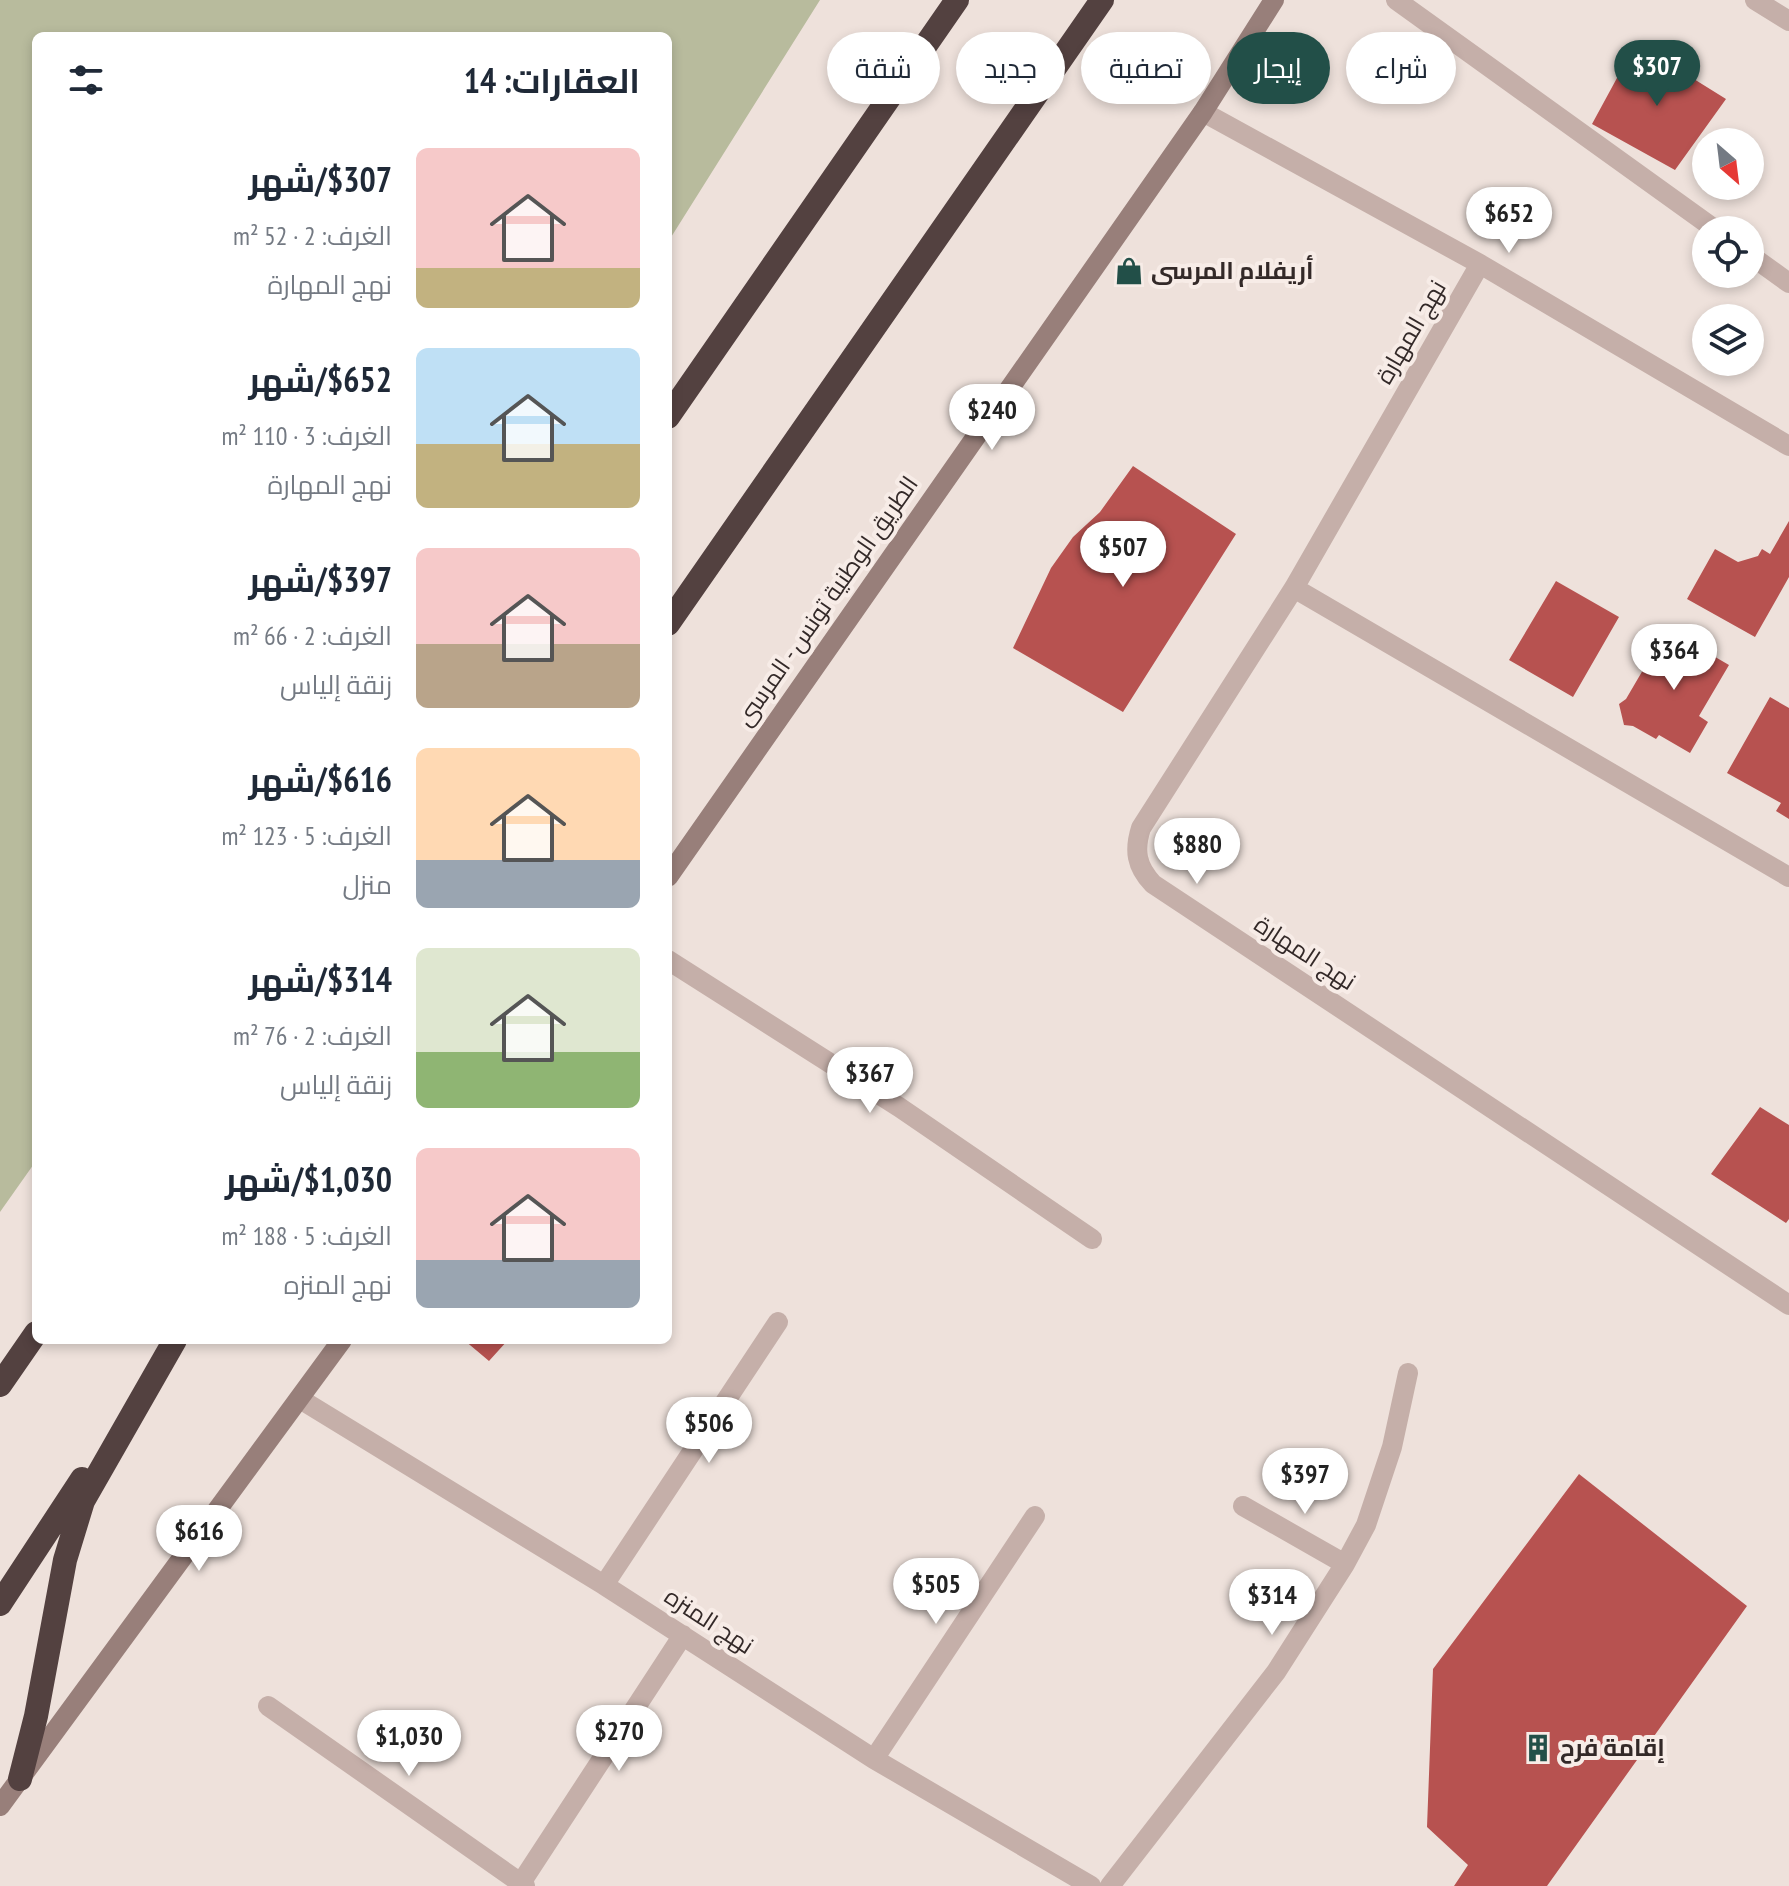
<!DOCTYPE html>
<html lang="ar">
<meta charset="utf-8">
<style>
body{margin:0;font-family:"PT Sans Narrow",Cairo,sans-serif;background:#f2f2f3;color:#1f2937;direction:rtl;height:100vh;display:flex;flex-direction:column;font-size:30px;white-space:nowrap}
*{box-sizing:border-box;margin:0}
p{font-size:26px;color:#747a83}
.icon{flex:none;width:44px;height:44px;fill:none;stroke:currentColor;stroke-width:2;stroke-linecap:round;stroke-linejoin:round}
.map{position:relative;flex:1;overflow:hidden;direction:ltr}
.details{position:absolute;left:32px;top:32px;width:640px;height:1312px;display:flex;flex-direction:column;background:#fff;border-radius:12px;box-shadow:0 4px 12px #0003;direction:rtl}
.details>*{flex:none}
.guide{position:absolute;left:696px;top:32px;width:760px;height:72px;direction:rtl;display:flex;gap:16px}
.needle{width:52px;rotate:152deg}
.controls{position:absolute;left:1692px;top:128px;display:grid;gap:16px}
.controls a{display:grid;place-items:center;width:72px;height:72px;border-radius:50%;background:#fff;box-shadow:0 4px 12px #0003;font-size:40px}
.price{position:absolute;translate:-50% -68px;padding:0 18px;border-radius:28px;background:#fff;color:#222;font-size:26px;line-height:52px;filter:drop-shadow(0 2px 4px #0008)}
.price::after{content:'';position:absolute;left:50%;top:48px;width:24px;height:18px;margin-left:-12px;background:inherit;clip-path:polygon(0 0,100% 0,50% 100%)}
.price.active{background:#224f48;color:#fff}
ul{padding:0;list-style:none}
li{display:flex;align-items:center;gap:24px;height:200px;padding:0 32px}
li span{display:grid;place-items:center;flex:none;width:224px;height:160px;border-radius:12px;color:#555}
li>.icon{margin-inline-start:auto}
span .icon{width:96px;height:96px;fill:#fffc;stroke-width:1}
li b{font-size:34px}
h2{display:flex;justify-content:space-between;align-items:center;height:96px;padding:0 32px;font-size:34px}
.pill{padding:0 28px;border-radius:36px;background:#fff;box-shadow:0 4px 12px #0003;font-size:28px;line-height:72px}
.pill.active{background:#224f48;color:#fff}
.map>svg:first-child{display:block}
.green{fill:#b8bb9d}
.building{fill:#b75250}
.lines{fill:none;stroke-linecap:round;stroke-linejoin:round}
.lane{stroke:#c5afa9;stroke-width:20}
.street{stroke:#c5afa9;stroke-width:20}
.secondary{stroke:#987f7a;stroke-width:20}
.highway{stroke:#534140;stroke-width:24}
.labels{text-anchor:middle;stroke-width:8;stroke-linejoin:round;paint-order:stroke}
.poi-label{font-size:24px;font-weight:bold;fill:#332928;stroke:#f7ece7;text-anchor:start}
.street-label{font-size:24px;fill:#332928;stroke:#f7ece7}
</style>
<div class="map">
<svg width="1789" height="1886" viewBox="0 0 1789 1886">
<rect width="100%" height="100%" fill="#eee1db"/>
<path class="green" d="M 0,0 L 820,0 L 668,242 L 668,36 L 36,36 L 36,1161 L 0,1212 Z"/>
<path class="building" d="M 1636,43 L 1726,99 L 1675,170 L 1592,124 Z
M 1133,466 L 1236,534 L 1123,712 L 1013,648 L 1051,568 L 1073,537 L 1100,512 Z
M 1789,521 L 1789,577 L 1755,637 L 1687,599 L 1715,549 L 1738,562 L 1758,556 L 1762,549 L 1770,554 Z
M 1556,581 L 1619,617 L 1573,697 L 1509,660 Z
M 1667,629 L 1729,665 L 1699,716 L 1708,722 L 1690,753 L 1659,735 L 1656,739 L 1633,726 L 1624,725 L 1619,704 L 1626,699 Z
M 1770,697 L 1789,708 L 1789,819 L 1776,811 L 1781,803 L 1727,773 Z
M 1760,1107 L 1789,1125 L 1789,1219 L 1786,1223 L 1711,1174 Z
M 464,1340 L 508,1340 L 489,1361 Z
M 1579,1474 L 1747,1606 L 1547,1886 L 1454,1886 L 1468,1865 L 1427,1827 L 1433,1669 Z"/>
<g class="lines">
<path class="lane" d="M 1396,0 L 1716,230
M 1750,255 L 1789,283"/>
<path class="street" d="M 1755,0 L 1789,21
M 1203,112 L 1480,264 L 1789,446
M 1480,264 L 1294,588 L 1141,828 C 1134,850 1136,866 1153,884 L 1789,1305
M 1294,588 L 1789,877
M 668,960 L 899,1107 L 1092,1239
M 300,1399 L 604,1585 L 874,1759 L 1091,1886
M 1243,1506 L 1345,1564
M 604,1585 L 778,1322
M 268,1706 L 525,1886
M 874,1759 L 1035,1516
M 519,1886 L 683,1635
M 1110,1886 L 1276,1672 L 1345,1564 L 1366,1525 L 1392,1447 L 1408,1373"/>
<path class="secondary" d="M 668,877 L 1203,112 L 1274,0
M 0,1806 L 342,1340"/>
<path class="highway" d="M 668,417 L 957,0
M 668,624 L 1102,0
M 0,1385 L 36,1333
M 0,1604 L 82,1479
M 20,1779 L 36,1716 L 65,1560 L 83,1501 L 175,1340"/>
</g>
<defs>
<symbol id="shop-bare" viewBox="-9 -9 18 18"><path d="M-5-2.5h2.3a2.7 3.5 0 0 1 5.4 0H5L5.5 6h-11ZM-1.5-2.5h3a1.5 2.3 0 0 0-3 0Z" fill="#224f48" stroke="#f7ece7" stroke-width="2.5" paint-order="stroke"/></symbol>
<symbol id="building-bare" viewBox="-9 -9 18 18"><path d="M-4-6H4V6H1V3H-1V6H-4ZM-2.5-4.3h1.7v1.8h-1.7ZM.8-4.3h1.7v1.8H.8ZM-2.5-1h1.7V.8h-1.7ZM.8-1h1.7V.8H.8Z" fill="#224f48" stroke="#f7ece7" stroke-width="2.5" paint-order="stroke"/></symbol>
</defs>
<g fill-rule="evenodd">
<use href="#shop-bare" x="1109" y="251" width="40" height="40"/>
<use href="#building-bare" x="1518" y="1728" width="40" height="40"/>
</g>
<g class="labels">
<g class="poi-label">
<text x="1151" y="279">أريفلام المرسى</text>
<text x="1560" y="1756">إقامة فرح</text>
</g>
<g class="street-label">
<text transform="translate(1411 332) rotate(-60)" y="8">نهج المهارة</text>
<text transform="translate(827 601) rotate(-55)" y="8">الطريق الوطنية تونس - المرسى</text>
<text transform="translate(1305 953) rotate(33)" y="8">نهج المهارة</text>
<text transform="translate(709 1621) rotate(33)" y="8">نهج المنزه</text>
</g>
</g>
</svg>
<div class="controls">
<a><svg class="needle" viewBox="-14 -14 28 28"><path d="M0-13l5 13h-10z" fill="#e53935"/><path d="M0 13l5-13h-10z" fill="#747a83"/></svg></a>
<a><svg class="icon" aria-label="locate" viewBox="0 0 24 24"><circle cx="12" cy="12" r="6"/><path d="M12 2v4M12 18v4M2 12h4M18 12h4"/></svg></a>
<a><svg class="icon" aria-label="layers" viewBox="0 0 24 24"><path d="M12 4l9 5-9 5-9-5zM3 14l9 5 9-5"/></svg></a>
</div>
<b class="price active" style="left:1657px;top:108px">$307</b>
<b class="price" style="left:1509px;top:255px">$652</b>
<b class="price" style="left:992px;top:452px">$240</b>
<b class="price" style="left:1123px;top:589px">$507</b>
<b class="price" style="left:1674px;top:692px">$364</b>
<b class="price" style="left:1197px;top:886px">$880</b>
<b class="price" style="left:870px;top:1115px">$367</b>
<b class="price" style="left:709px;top:1465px">$506</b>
<b class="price" style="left:1305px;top:1516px">$397</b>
<b class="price" style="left:199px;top:1573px">$616</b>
<b class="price" style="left:936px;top:1626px">$505</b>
<b class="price" style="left:1272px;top:1637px">$314</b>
<b class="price" style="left:619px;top:1773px">$270</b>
<b class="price" style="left:409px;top:1778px">$1,030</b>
<div class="guide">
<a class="pill">شراء</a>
<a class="pill active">إيجار</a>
<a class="pill">تصفية</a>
<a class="pill">جديد</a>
<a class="pill">شقة</a>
</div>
<section class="details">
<h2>العقارات: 14<svg class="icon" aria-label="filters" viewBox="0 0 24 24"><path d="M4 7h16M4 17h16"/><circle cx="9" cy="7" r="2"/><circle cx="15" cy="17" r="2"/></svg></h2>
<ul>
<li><span style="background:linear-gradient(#f6c9c9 75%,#c2b280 0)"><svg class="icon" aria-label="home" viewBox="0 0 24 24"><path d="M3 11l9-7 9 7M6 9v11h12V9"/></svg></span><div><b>$307/شهر</b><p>الغرف: 2 · 52 m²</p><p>نهج المهارة</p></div></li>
<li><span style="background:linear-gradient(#bfe0f5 60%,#c2b280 0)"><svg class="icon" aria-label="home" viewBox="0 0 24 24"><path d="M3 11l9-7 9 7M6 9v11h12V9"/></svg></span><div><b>$652/شهر</b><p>الغرف: 3 · 110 m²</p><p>نهج المهارة</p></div></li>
<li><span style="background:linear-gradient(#f6c9c9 60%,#b9a48a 0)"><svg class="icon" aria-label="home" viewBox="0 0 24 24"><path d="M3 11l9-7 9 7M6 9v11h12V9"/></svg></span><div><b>$397/شهر</b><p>الغرف: 2 · 66 m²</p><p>زنقة إلياس</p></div></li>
<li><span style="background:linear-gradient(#ffd9b3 70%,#9aa5b1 0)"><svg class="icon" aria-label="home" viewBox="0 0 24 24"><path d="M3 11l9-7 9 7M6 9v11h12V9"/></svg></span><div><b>$616/شهر</b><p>الغرف: 5 · 123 m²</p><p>منزل</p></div></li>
<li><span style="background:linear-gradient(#dfe7d0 65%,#8fb573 0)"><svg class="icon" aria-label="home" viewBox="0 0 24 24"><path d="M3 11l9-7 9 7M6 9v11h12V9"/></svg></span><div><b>$314/شهر</b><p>الغرف: 2 · 76 m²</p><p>زنقة إلياس</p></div></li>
<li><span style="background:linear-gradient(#f6c9c9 70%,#9aa5b1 0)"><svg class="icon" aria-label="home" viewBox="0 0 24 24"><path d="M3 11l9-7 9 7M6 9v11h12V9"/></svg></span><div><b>$1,030/شهر</b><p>الغرف: 5 · 188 m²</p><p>نهج المنزه</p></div></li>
</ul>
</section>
</div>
